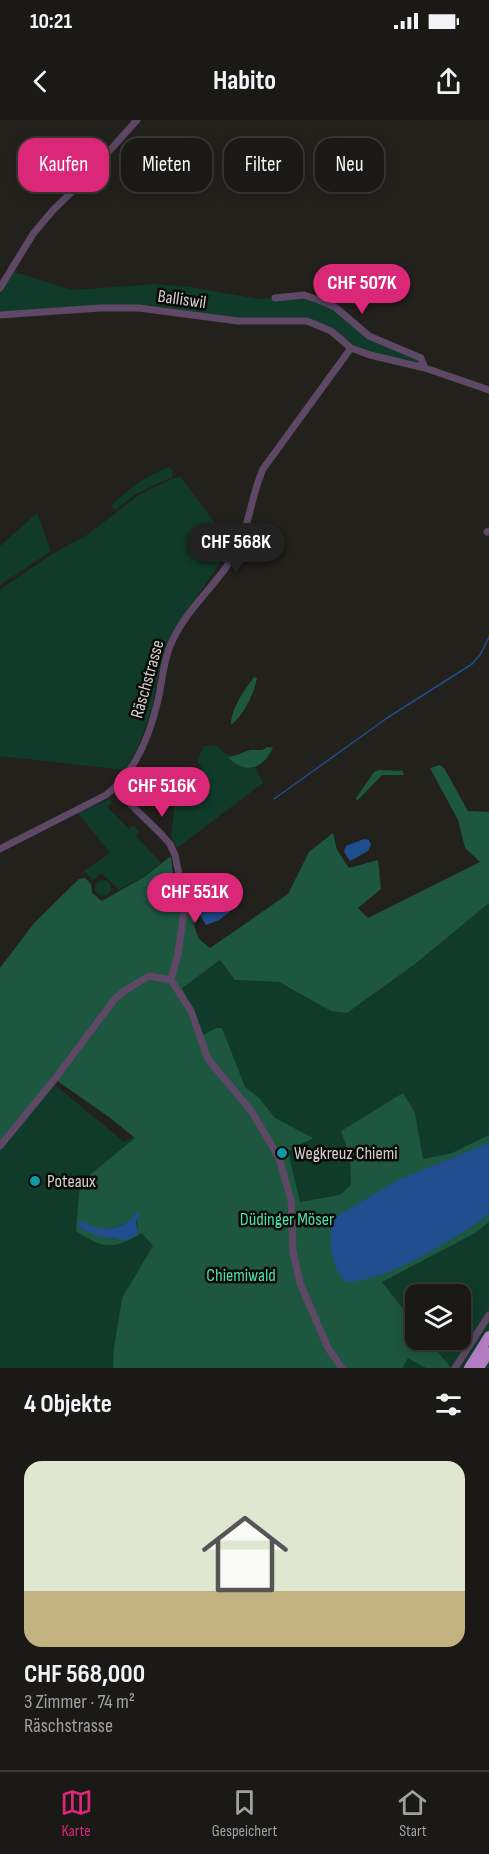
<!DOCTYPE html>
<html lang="de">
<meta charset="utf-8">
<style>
body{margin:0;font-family:"Sofia Sans Condensed",sans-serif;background:#272622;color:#f1f3f6;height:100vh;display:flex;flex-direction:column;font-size:22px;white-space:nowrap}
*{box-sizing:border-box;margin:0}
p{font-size:20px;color:#9fa0a0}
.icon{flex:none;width:33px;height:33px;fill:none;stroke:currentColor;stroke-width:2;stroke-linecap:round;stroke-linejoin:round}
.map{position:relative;height:1248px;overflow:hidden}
.panel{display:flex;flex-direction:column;background:#1a1915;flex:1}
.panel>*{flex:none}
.hud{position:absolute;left:18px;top:18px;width:453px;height:54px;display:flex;gap:12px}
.fabs{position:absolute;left:405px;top:1164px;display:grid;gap:12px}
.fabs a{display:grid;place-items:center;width:66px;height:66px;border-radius:12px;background:#1a1915;box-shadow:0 3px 15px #0003,0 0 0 2px #383834;font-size:30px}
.price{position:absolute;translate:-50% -51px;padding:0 14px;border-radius:21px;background:#db2777;color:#fff;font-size:20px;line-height:39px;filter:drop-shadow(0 2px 3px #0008)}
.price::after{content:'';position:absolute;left:50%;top:36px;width:18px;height:14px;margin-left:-9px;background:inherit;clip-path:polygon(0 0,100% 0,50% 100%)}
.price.active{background:#222;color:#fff}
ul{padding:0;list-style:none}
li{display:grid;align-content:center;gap:12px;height:318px;padding:0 24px}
li span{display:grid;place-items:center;height:186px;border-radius:18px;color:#555}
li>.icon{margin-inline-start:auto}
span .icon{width:108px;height:108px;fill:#fffc;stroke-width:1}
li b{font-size:26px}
h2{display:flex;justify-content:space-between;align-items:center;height:72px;padding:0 24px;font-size:26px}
.chip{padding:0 21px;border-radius:18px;background:#1a1915;box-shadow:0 3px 15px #0003,0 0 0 2px #383834;font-size:21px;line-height:54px}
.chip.active{background:#db2777;color:#fff}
.status{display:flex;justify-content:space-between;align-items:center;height:42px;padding:0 30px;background:#1a1915;direction:ltr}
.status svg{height:16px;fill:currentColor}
header{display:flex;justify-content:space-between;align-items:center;height:78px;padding:0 24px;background:#1a1915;font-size:27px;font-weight:700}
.menu{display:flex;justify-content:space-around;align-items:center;height:84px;border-top:2px solid #383834;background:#1a1915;font-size:16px;color:#9fa0a0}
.menu a{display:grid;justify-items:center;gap:3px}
.menu .active{color:#db2777}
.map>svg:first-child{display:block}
.green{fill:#103b2a;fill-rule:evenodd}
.forest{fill:#1d5740;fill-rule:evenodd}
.water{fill:#204d8e}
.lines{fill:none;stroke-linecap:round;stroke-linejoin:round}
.stream{stroke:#204d8e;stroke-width:1.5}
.minor{stroke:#5e4865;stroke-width:7}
.highway{stroke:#b37cc3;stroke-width:10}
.culture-dot{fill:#0f9aa8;stroke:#0b0a09;stroke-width:2}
.labels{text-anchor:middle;stroke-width:5;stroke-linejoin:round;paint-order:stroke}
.street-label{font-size:18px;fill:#d3d1ce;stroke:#0b0a09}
.poi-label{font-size:18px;fill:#d3d1ce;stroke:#0b0a09;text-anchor:start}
.park-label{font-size:18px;fill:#4be0a8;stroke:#0b0a09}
</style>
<div class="status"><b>10:21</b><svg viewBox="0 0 49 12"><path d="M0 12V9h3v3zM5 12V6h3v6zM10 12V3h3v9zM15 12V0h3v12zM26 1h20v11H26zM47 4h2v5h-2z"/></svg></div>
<header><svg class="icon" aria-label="back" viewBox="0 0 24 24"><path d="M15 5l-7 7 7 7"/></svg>Habito<svg class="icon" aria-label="share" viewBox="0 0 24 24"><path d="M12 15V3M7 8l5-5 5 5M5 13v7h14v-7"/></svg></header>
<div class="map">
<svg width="489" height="1248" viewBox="0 0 489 1248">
<rect width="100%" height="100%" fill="#23211c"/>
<path class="green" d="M 15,152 L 72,170 L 155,164 L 189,167 L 259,179 L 305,177 L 332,187 L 359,211 L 419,238 L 420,244 L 391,239 L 360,229 L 331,208 L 303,197 L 277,200 L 237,200 L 148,185 L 0,192 L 0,172 L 12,153 Z
M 169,347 L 173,350 L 172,357 L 136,374 L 115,390 L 111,386 C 129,369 145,356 169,347 Z
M 181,357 L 230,424 L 224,437 L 172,513 L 158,555 L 152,589 L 137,629 L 125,650 L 0,636 L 0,470 L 52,434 L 87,415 L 139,375 L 171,359 Z
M 37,393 L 51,431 L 0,465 L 0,426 Z
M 204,626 L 218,626 L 224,633 L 254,644 L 263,663 L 177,728 L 171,716 L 175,681 L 203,650 L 197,641 Z
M 109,679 L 112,682 L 107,687 L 129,709 L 133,705 L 139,712 L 136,716 L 161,743 L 144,756 L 119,770 L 101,753 L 93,760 L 84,751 L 110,733 L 78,693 Z
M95 768a8 8 0 1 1 16 0a8 8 0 1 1-16 0Z
M 489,783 L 489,1248 L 0,1248 L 0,1029 L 54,964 L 124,1022 L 240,955 L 197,918 L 193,889 L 182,868 L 220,839 L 235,860 L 279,862 L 331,891 L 347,893 L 415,844 ZM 416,1174 L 460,1174 L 460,1220 L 416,1220 Z"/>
<path class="forest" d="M 254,557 L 257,558 C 254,574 244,595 231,605 C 231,588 244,571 254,557 Z
M 268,627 L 273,628 C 262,650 246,654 228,638 L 250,630 L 262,630 Z
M 440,645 L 444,648 L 468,691 L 489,692 L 489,783 L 415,844 L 347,893 L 331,891 L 279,862 L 235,860 L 220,840 L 182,868 L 198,900 L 192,902 L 198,918 L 216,908 L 222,908 L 245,967 L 260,979 L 275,998 L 313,1018 L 288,1031 L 300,1082 L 340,1075 L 351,1065 L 350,1037 L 341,1011 L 403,973 L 415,993 L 423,1039 L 452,1033 L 489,1015 L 489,1102 L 475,1113 L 382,1162 L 415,1204 L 416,1220 L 428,1220 L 451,1248 L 426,1248 L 408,1238 L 402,1248 L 113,1248 L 114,1228 L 122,1178 L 153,1126 L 142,1113 C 114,1130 103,1129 76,1111 L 80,1063 L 135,1018 L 109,997 L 53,958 L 0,1023 L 0,848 L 35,802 L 79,759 L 85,758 L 91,764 L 92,773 L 102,781 L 144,757 L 171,736 L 173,755 L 203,791 L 193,803 L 199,819 L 210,828 L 288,774 L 309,732 L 333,713 L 337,730 L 349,748 L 378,740 L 381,769 L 358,788 L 368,798 L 480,742 L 465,728 L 458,700 L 430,648 ZM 136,1095 L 138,1110 L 136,1114 L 114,1119 L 81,1108 L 77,1103 C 83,1104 90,1108 96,1109 C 110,1110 126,1106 136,1095 Z
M 379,650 L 402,651 L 404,654 L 403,655 L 382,655 L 357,681 L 356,678 L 374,652 Z"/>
<path class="water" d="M 364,719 L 369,720 L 371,725 L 368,731 L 350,741 L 344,732 L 346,726 Z
M 221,779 L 225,781 L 231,791 L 219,800 L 206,805 L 200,795 Z
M 489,1023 L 489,1094 C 454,1119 388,1161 346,1162 C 332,1151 326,1114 334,1098 L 400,1059 Z
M 136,1092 L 140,1095 L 136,1102 L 138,1113 L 128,1120 C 113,1118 87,1117 77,1103 L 83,1101 C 96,1114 128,1110 136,1092 Z"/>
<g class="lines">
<path class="stream" d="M 274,679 L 387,598 L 472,544 L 480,535 L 489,517"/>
<path class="minor" d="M 0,168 L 33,114 L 54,89 L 79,65 L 137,0
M 275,178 L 304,175 L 319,180 L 335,187 L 369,216 L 421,238 L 425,248
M 0,195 L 100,188 L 139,188 L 238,201 L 307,201 L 331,211 L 351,228 L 370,235 L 425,248 L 489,270
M 487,412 L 489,411
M 114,668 L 161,714 L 170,724 L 175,735 L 185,784 L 178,834 L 171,860
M 0,729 L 106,675 C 135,653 150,615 158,580 C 162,563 163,543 170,526 C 185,490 211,471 231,440 C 249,413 250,378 263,349 L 351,228
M 0,1026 L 54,960 L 114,880 L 124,871 L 149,856 L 171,860 L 191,891 L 208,939 L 252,992 L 279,1038 L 291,1080 L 293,1132 L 300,1163 L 328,1228 L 342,1248
M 455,1248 L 489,1195"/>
<path class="highway" d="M 469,1248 L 489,1216
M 479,1248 L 489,1232"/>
</g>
<g class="culture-dot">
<circle cx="282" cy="1033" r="6"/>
<circle cx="35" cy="1061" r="6"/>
</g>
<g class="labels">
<g class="street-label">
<text transform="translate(182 179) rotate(8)" y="6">Balliswil</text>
<text transform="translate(147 559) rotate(-74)" y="6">Räschstrasse</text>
</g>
<g class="poi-label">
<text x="294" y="1039">Wegkreuz Chiemi</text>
<text x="47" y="1067">Poteaux</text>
</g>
<g class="park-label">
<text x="287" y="1105">Düdinger Möser</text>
<text x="241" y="1161">Chiemiwald</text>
</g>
</g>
</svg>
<div class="fabs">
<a><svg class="icon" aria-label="layers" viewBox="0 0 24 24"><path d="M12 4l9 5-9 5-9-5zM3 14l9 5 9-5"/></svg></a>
</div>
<b class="price" style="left:362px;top:195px">CHF 507K</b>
<b class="price active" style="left:236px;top:454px">CHF 568K</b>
<b class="price" style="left:162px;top:698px">CHF 516K</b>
<b class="price" style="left:195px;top:804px">CHF 551K</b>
<div class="hud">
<a class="chip active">Kaufen</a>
<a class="chip">Mieten</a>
<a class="chip">Filter</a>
<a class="chip">Neu</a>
</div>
</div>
<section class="panel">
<h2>4 Objekte<svg class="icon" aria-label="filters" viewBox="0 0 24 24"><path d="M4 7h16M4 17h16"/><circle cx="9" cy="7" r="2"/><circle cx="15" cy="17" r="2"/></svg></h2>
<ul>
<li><span style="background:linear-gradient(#dfe7d0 70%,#c2b280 0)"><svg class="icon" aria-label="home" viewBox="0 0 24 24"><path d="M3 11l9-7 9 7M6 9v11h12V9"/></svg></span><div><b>CHF 568,000</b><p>3 Zimmer · 74 m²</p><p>Räschstrasse</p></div></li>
</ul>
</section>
<nav class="menu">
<a class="active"><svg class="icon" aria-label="map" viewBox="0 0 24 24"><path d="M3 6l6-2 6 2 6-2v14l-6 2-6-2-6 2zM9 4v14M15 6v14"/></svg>Karte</a>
<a><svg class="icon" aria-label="saved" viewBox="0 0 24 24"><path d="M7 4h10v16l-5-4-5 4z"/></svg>Gespeichert</a>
<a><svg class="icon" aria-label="home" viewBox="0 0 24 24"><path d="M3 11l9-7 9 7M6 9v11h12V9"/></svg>Start</a>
</nav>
